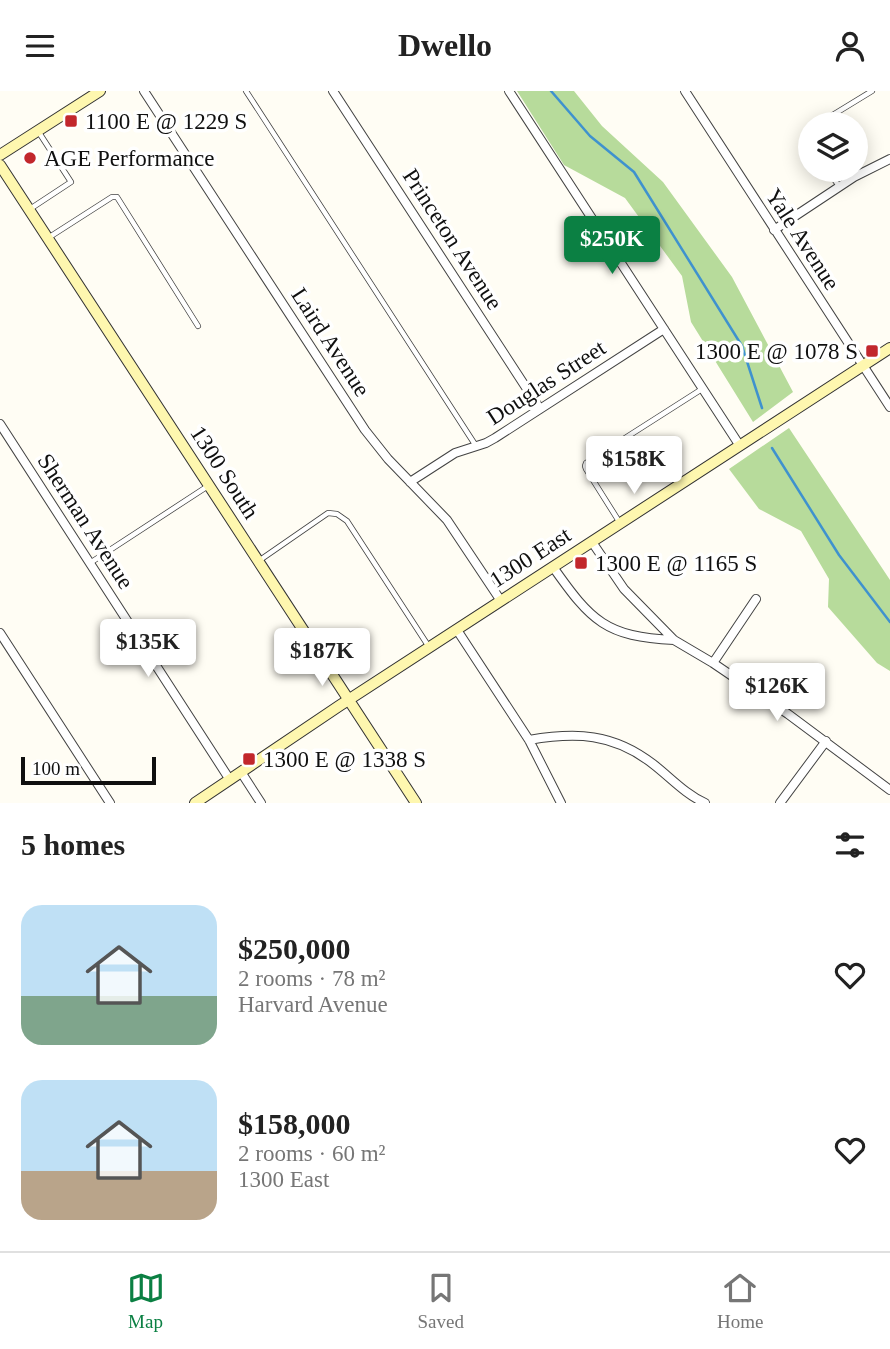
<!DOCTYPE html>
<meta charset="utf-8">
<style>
body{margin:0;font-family:Georgia,serif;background:#f6f6f6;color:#222;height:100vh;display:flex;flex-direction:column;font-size:26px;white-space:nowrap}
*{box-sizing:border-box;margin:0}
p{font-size:23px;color:#767676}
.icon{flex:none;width:38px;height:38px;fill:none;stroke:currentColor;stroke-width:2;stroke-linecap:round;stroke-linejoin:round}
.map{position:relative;height:712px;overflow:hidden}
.details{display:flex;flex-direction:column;background:#fff;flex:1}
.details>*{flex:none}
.fabs{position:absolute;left:798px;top:21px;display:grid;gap:14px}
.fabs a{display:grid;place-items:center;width:70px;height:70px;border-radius:50%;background:#fff;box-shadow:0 4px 18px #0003;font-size:35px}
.scale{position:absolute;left:21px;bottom:18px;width:135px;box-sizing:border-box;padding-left:7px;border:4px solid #101010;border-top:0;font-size:19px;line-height:24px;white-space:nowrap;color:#101010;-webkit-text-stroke:5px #fff;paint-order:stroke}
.price{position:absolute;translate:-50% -60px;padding:0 16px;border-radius:7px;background:#fff;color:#222;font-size:23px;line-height:46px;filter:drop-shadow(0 2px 4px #0008)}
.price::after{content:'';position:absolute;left:50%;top:42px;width:21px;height:16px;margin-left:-10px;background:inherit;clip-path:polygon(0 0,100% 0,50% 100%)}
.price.current{background:#0b8043;color:#fff}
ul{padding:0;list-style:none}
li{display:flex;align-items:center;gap:21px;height:175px;padding:0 21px}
li span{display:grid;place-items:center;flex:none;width:196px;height:140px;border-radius:21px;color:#555}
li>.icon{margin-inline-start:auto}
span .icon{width:84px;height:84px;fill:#fffc;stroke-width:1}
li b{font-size:30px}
h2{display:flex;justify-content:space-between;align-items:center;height:84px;padding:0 21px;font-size:30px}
header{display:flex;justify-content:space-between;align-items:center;height:91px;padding:0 21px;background:#fff;font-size:32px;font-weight:700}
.tabs{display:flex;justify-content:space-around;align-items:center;height:98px;border-top:2px solid #e0e0e0;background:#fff;font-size:19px;color:#767676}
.tabs a{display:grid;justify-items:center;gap:4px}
.tabs .current{color:#0b8043}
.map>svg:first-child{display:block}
.forest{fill:#b7db9b}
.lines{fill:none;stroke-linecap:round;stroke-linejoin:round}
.stream{stroke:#3f92ce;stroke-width:2.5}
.lane-casing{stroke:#434343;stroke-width:6}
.street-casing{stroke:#434343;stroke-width:10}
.secondary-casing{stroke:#323232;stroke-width:12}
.lane{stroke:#fff;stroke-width:4.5}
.street{stroke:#fff;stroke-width:8}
.secondary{stroke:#fef7af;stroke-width:10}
.poi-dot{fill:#c2272c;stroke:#fff;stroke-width:2.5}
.labels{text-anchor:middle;stroke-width:7;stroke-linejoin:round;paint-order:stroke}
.poi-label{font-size:23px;fill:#101010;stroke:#fff;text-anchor:start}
.street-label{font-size:23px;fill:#101010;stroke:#fff}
</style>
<header><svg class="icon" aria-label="menu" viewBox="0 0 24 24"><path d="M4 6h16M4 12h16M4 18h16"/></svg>Dwello<svg class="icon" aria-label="person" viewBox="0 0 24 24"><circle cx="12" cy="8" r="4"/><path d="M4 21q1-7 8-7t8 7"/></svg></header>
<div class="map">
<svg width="890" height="712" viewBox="0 0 890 712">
<rect width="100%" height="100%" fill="#fffdf4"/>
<path class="forest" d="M 517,0 L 574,0 L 602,35 L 663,91 L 732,186 L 793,301 L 753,331 L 691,231 L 682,185 L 625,107 L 564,74 Z
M 789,337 L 890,489 L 890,580 L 877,572 L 828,516 L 829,488 L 801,440 L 759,418 L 729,378 Z"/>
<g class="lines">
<path class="stream" d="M 551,0 L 590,45 L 634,81 L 742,255 L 762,317
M 772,357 L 839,464 L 890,531"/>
<defs>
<path id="lane" d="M 246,0 L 476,355
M 818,33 L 872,0
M 810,42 L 810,51
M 827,79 L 839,95
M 30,118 L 71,91 L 38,40
M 48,147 L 112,106 L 117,106 L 198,235
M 620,432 L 586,378 L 585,375 L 586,372 L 702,298
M 260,469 L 328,422 L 337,423 L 347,430 L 429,556
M 90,472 L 208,395"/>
<path id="street" d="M 144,0 L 365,339 L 388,368 L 447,429 L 501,510
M 333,0 L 540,318
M 509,0 L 740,355
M 685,0 L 890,316
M 774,139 L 854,86 L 890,68
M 0,333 L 230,689
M 410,391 L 455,362 L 486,352 L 495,347 L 664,238
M 592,451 L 624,498 L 674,549 L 713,572 L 788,623 L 890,699
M 553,476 C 591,530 606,546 674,549
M 457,539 L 529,649 L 561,712
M 0,542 L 110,712
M 713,572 L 756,508
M 529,649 C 576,641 613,642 653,673 C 670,686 685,703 705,712
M 241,681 L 261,712
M 780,712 L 826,650"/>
<path id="secondary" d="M 0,64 L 100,0
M 0,74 L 416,712
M 195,712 L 339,615 L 890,257"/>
</defs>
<use href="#lane" class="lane-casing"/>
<use href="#street" class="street-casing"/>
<use href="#secondary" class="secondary-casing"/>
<use href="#lane" class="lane"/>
<use href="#street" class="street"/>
<use href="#secondary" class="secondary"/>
</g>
<g class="poi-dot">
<rect x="64" y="23" width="14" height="14" rx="3.5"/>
<circle cx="30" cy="67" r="7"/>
<rect x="865" y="253" width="14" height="14" rx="3.5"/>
<rect x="574" y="465" width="14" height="14" rx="3.5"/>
<rect x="242" y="661" width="14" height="14" rx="3.5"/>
</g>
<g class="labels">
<g class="poi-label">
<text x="85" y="38">1100 E @ 1229 S</text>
<text x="44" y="75">AGE Performance</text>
<text x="858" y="268" text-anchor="end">1300 E @ 1078 S</text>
<text x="595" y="480">1300 E @ 1165 S</text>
<text x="263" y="676">1300 E @ 1338 S</text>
</g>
<g class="street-label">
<text transform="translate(453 148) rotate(57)" y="8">Princeton Avenue</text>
<text transform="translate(803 148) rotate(57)" y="8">Yale Avenue</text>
<text transform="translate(331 251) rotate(57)" y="8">Laird Avenue</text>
<text transform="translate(546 291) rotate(-33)" y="8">Douglas Street</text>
<text transform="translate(225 381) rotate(57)" y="8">1300 South</text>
<text transform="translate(86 430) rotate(57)" y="8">Sherman Avenue</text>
<text transform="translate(530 466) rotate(-33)" y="8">1300 East</text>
</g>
</g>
</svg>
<div class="fabs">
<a><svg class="icon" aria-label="layers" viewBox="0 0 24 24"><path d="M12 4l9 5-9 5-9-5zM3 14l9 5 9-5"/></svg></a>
</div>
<div class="scale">100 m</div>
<b class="price current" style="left:612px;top:185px">$250K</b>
<b class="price" style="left:634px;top:405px">$158K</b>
<b class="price" style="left:148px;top:588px">$135K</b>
<b class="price" style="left:322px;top:597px">$187K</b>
<b class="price" style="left:777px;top:632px">$126K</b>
</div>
<section class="details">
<h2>5 homes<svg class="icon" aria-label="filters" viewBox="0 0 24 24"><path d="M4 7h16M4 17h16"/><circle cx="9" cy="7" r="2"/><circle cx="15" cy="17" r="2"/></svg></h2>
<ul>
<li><span style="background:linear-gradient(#bfe0f5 65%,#7fa58c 0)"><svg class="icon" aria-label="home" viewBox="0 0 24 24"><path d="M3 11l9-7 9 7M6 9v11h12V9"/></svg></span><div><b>$250,000</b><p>2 rooms · 78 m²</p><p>Harvard Avenue</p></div><svg class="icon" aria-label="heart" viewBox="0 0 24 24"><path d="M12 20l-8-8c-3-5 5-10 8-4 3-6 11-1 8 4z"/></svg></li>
<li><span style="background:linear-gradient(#bfe0f5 65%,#b9a48a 0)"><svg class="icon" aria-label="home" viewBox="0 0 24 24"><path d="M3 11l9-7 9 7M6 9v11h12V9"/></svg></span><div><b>$158,000</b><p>2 rooms · 60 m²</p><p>1300 East</p></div><svg class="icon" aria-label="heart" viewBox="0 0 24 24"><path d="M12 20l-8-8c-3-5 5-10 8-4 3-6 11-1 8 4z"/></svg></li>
</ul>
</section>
<nav class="tabs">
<a class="current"><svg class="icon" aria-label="map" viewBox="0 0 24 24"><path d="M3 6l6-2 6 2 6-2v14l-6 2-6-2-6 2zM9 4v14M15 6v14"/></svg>Map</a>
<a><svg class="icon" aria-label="saved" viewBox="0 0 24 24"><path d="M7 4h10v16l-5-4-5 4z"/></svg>Saved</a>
<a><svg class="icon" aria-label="home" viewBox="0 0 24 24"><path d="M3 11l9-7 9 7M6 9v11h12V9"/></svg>Home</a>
</nav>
